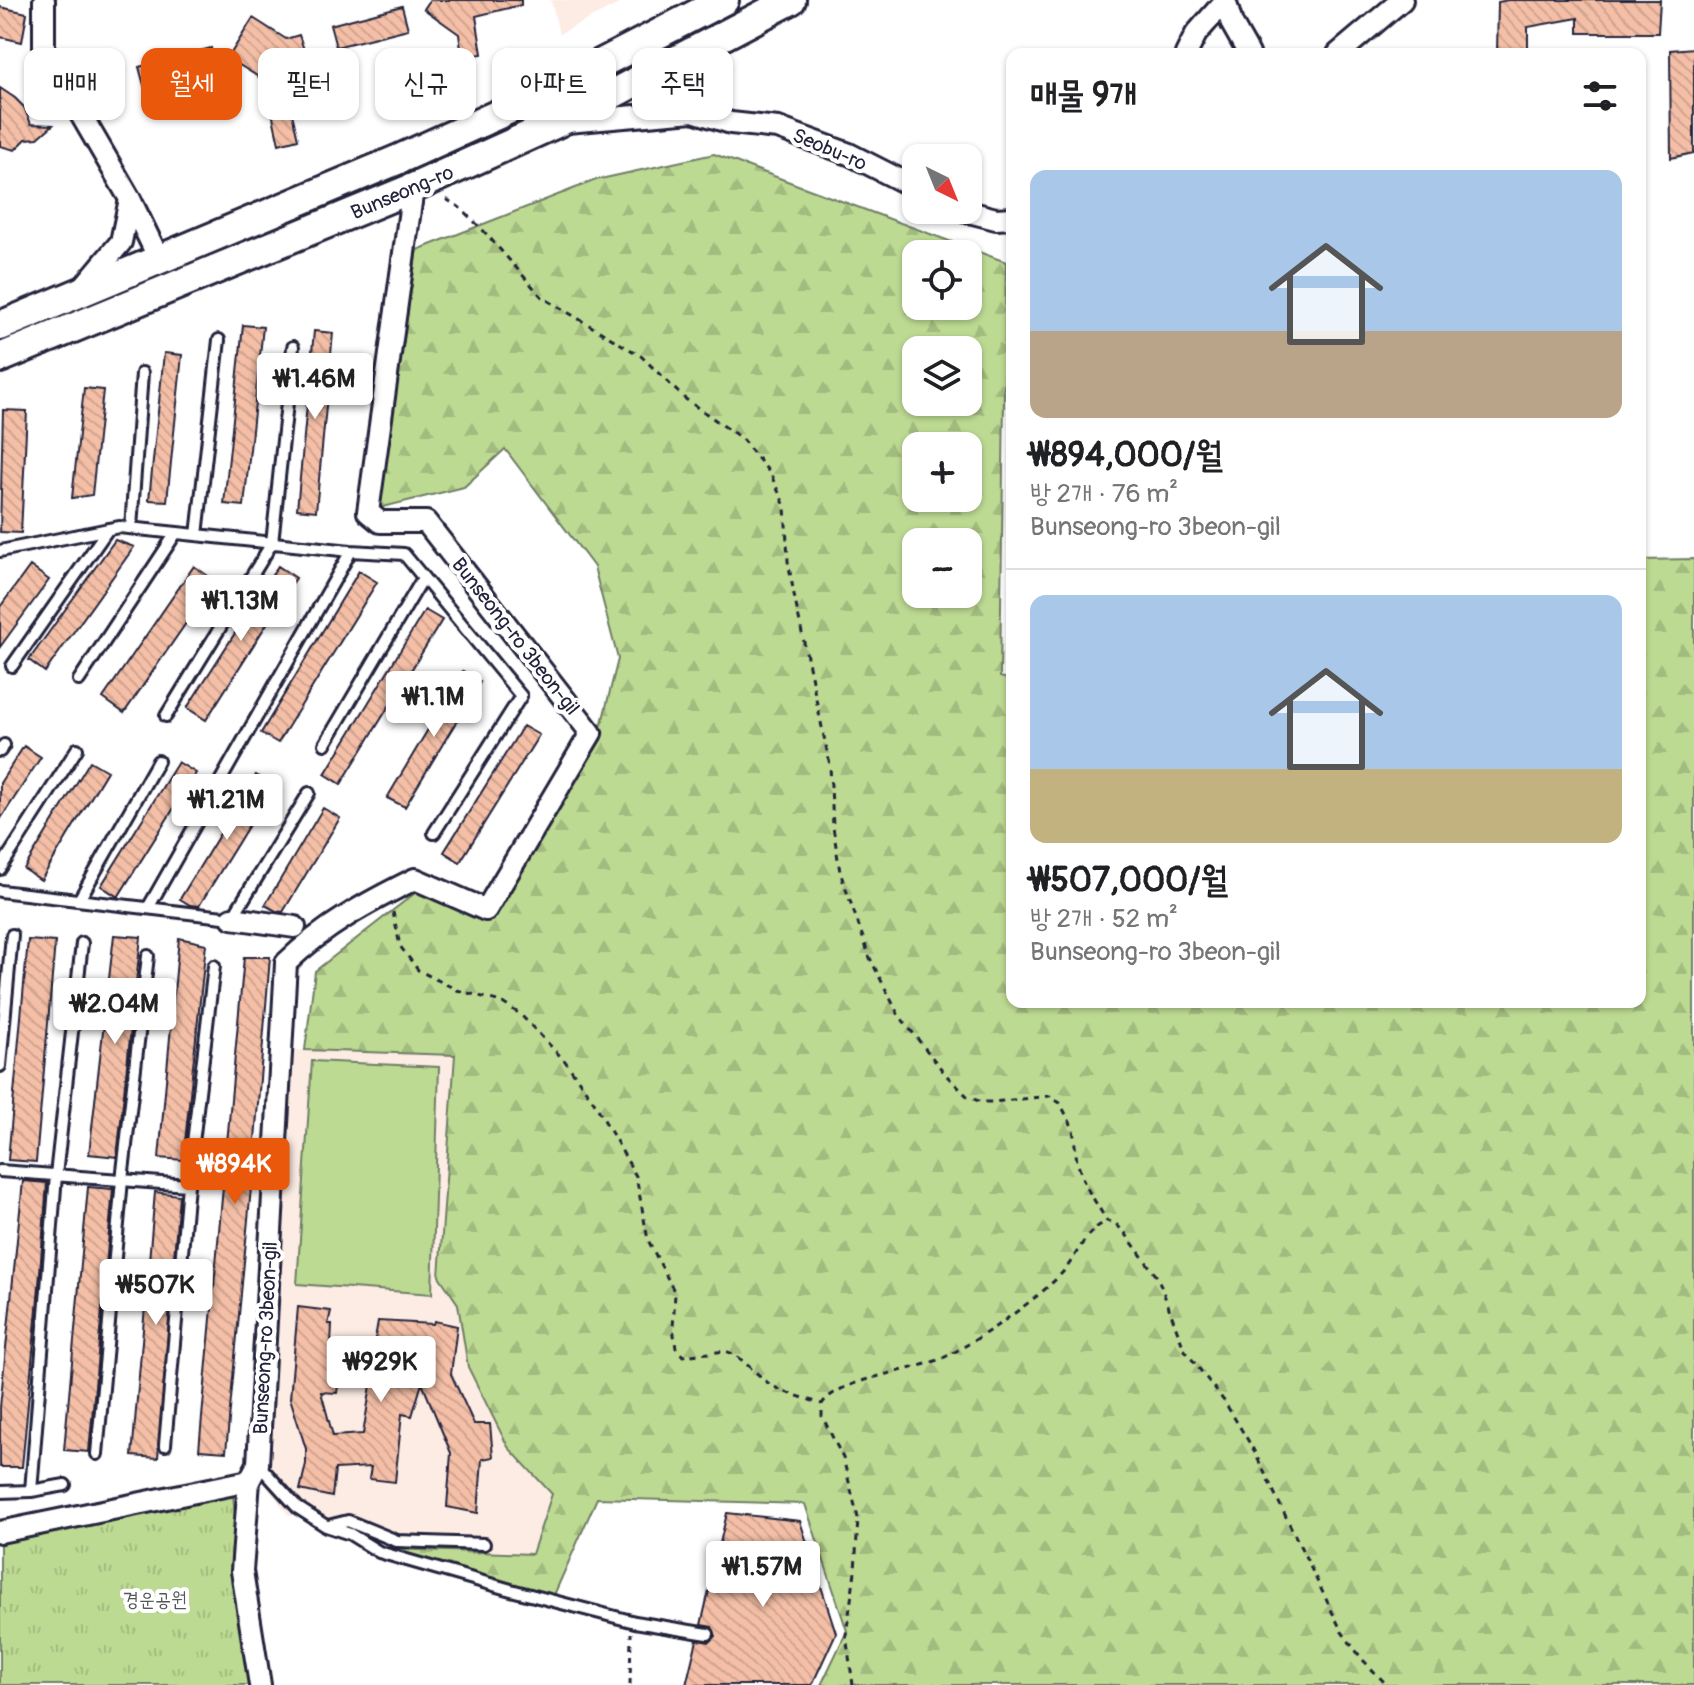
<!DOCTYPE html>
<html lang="ko">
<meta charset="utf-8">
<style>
body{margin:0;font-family:Pangolin,"Poor Story",sans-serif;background:#f2f2f2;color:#202124;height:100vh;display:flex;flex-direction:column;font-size:30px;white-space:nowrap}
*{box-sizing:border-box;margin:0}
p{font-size:26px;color:#757577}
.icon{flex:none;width:44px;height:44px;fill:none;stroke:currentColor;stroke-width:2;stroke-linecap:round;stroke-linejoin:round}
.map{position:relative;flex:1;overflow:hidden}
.details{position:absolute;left:1006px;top:48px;width:640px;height:960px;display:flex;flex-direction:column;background:#fff;border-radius:16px;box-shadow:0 2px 6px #0004}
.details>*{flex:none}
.banner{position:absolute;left:24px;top:48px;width:760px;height:72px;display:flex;gap:16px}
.needle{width:52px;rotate:137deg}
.buttons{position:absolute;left:902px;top:144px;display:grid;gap:16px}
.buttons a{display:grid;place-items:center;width:80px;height:80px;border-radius:16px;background:#fff;box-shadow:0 2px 6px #0004;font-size:40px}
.price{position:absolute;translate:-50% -68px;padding:0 18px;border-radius:8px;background:#fff;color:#222;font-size:26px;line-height:52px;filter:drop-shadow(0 2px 4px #0008)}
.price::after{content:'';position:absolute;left:50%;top:48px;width:24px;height:18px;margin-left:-12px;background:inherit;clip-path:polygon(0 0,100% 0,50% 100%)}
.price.current{background:#ea580c;color:#fff}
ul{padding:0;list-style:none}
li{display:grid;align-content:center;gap:16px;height:424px;padding:0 24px}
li+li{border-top:2px solid #e0e0e0}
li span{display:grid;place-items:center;height:248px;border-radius:16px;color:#555}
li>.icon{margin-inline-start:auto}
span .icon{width:144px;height:144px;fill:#fffc;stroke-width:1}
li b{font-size:34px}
h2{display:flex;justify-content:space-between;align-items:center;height:96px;padding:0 24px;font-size:34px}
.pill{padding:0 28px;border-radius:16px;background:#fff;box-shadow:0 2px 6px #0004;font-size:28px;line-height:72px}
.pill.current{background:#ea580c;color:#fff}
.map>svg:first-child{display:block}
.built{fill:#fcece4}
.grass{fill:url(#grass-tufts);stroke:#707e66;stroke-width:2}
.forest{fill:url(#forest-firs);stroke:#707e66;stroke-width:2;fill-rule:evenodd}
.pitch{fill:#bdda92;stroke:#707e66;stroke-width:2}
.building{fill:url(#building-back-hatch);stroke:#22223b;stroke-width:2;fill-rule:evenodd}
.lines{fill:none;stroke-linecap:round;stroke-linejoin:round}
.lane-casing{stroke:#22223b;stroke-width:16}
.street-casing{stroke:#22223b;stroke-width:26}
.secondary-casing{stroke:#22223b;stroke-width:34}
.path{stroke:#22223b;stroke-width:3;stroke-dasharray:6 6;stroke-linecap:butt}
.lane{stroke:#fff;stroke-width:10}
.street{stroke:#fff;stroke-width:20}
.secondary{stroke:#fff;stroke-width:28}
.labels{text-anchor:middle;stroke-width:8;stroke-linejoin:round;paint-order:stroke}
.street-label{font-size:20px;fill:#22223b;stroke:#fff}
.park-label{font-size:20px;fill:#505955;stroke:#fff}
</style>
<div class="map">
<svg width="1694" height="1685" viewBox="0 0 1694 1685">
<defs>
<pattern id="grass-tufts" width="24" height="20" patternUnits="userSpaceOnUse" patternTransform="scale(2)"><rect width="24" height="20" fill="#bdda92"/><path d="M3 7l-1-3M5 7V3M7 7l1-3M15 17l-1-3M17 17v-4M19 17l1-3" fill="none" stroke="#a2bb7f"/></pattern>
<pattern id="forest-firs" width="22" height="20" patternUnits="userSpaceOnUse" patternTransform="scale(2)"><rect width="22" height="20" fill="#bdda92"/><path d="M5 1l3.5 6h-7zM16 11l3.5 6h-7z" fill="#a2bb7f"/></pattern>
<pattern id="building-back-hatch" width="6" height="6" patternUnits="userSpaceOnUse" patternTransform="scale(2)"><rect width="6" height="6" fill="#f4bfa6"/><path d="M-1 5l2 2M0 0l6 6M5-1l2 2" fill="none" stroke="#d1a490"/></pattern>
</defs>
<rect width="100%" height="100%" fill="#fff"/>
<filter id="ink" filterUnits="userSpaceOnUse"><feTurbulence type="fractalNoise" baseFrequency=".0125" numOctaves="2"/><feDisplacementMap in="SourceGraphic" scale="16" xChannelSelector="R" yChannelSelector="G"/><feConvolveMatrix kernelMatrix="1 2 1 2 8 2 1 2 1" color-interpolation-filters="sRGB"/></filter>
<g filter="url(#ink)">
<path class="built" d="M 551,0 L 627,0 L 559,34 Z
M 292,1050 L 455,1055 L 439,1276 L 458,1304 L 468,1367 L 508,1447 L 552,1494 L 532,1554 L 391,1549 L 318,1513 L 289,1516 L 265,1484 L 282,1279 L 277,1237 Z"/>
<path class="grass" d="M 233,1495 L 252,1685 L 0,1685 L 0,1542 Z"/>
<path class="forest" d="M 714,154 L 1006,262 L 1000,677 L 1012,680 L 1012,1002 L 1640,1002 L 1640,560 L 1694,559 L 1694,1685 L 821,1685 L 847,1631 L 805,1504 L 597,1498 L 554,1595 L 391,1549 L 532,1554 L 552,1494 L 508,1447 L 468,1367 L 458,1304 L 439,1276 L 455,1055 L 305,1050 L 315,971 L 419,890 L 490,920 L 601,727 L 618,659 L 594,567 L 505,449 L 464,487 L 379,508 L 417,250 L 596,180 ZM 916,254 L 968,254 L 968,306 L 916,306 ZM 916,350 L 968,350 L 968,402 L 916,402 ZM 916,446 L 968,446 L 968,498 L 916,498 ZM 916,542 L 968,542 L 968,594 L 916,594 Z"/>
<path class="pitch" d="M 312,1061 L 439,1067 L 432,1294 L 297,1284 Z"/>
<path class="building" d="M 430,0 L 521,0 L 521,5 L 476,16 L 482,54 L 462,57 L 459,34 L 424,9 Z
M 1508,0 L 1660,0 L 1658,33 L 1578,33 L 1578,18 L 1528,27 L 1528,54 L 1497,54 L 1498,2 Z
M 402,6 L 408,29 L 336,47 L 330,25 Z
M 0,7 L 27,13 L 22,42 L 0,37 Z
M 253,18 L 286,39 L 299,35 L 305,53 L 280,62 L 298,139 L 279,144 L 265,81 L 228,58 Z
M 211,48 L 217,71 L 145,89 L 139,67 Z
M 1694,48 L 1694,153 L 1671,158 L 1670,50 Z
M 0,88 L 15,98 L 24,107 L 31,124 L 53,125 L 38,138 L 26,139 L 15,150 L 0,146 Z
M 243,325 L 263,327 L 244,506 L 224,504 Z
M 314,331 L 333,333 L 316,511 L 297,509 Z
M 164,353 L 182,355 L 167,501 L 149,500 Z
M 84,388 L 103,390 L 92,495 L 72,498 Z
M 3,410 L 27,411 L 21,533 L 0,532 Z
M 115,540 L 134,547 L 45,672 L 29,660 Z
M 30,566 L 49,580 L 0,647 L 0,607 Z
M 194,566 L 215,581 L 124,713 L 103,698 Z
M 278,566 L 296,578 L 206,720 L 187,708 Z
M 359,571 L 377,582 L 278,743 L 261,733 Z
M 425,610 L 442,620 L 341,784 L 325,774 Z
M 463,671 L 480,682 L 405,807 L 387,798 Z
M 523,726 L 539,735 L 460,862 L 444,852 Z
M 24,746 L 41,757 L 0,820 L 0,783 Z
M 90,761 L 107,771 L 41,880 L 24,869 Z
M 178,762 L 196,773 L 118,897 L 101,886 Z
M 256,775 L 273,786 L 199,906 L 190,905 L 180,899 Z
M 323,808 L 340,818 L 283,912 L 276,911 L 265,905 Z
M 114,935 L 141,937 L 117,1157 L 89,1154 Z
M 179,938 L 206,944 L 183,1160 L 159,1158 Z
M 28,940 L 55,942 L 36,1162 L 8,1160 Z
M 244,957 L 270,957 L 251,1188 L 226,1452 L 199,1450 Z
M 23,1181 L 47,1183 L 38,1298 L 22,1467 L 0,1467 L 0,1407 Z
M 88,1187 L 113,1189 L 89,1452 L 64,1450 Z
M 155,1192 L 179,1195 L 158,1458 L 132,1456 Z
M 298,1307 L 331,1311 L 328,1324 L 332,1324 L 331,1345 L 343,1346 L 342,1361 L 371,1362 L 378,1321 L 433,1324 L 434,1321 L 457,1326 L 451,1374 L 474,1424 L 490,1424 L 493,1457 L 482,1459 L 478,1513 L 447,1507 L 451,1453 L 422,1383 L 412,1416 L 402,1414 L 395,1482 L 369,1479 L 371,1467 L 335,1469 L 332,1497 L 300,1490 L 306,1464 L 306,1449 L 290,1398 ZM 339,1377 L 372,1379 L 363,1434 L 333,1436 L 321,1392 L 337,1393 Z
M 727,1513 L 800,1521 L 836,1633 L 812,1685 L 686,1685 L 697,1640 L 710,1642 L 716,1636 L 712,1627 L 701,1625 Z"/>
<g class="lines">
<defs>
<path id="lane" d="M 131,528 L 142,373
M 197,535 L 219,340
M 0,551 L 119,527 L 351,551 L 404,554 L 521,696 L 434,833
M 12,666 L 108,529
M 79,680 L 176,533
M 166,716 L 272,543 L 293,347
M 325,744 L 423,578
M 0,751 L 4,745
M 0,869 L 77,749
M 0,891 L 232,918 L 309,793
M 79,900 L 158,761
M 148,908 L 351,551
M 0,1066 L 12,935
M 0,1171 L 188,1185
M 165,1445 L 188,1185 L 214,966
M 97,1454 L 122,1180 L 148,956
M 258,1464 L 298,1508 L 326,1526 L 350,1534 L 379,1552 L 511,1590 L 635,1622 L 708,1634
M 31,1491 L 56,1175 L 82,943
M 0,1492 L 31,1491 L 65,1485
M 328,1526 L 348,1521 L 397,1541 L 484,1544"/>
<path id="street" d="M 44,0 L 44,51 L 130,199 L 159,259
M 1225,0 L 1232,24 L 1249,54
M 1186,54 L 1196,34 L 1225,1
M 1338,54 L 1402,0
M 567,122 L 693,111 L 731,123 L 778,128 L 849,154 L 916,188
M 961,210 L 996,219 L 1012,218
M 80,291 L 121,242 L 130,199
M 232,918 L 295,927
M 249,1481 L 242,1571 L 260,1685
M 0,1532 L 249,1481 L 258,1464 L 286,963 C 324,926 368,902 415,879 L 486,910 L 591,733 L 426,522 L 380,522 L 368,512 L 413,188"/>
<path id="secondary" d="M 0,326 L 397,160 L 534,98 L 724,0
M 0,358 L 413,188 L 559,122 L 791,0"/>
</defs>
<use href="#lane" class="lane-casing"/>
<use href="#street" class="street-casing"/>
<use href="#secondary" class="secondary-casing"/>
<path class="path" d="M 446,199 L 459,207 L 482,229 L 542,297 L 641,356 L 684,398 L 741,438 L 770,473 L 785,506 L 788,561 L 795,600 L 830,765 L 833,827 L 840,872 L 870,958 L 898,1014 L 946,1075 L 968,1097 L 982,1102 L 993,1102 L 1050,1096 L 1060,1103 L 1073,1128 L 1077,1162 L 1085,1185 L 1107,1221 L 1116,1224 L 1125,1233 L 1158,1278 L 1184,1349 L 1224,1401 L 1252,1447 L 1342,1632 L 1362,1659 L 1387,1685
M 393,912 L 400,946 L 418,970 L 457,990 L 501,1002 L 520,1014 L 565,1061 L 594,1102 L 636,1176 L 648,1240 L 675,1293 L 673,1328 L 676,1348 L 683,1356 L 726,1351 L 737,1356 L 768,1383 L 782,1391 L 822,1404
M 630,1685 L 631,1633
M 853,1685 L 846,1635 L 855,1572 L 858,1518 L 843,1458 L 822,1416 L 822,1404 C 840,1377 917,1372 947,1356 C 979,1340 1038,1299 1062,1273 C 1077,1257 1084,1231 1106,1222"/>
<use href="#lane" class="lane"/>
<use href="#street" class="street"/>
<use href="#secondary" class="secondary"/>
</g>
</g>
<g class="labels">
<g class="street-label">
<text transform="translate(830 149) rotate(23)" y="7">Seobu-ro</text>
<text transform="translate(402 192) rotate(-23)" y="7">Bunseong-ro</text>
<text transform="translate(516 636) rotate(52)" y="7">Bunseong-ro 3beon-gil</text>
<text transform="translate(265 1338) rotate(-87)" y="7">Bunseong-ro 3beon-gil</text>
</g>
<g class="park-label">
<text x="155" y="1606">경운공원</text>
</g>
</g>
</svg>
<div class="buttons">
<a><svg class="needle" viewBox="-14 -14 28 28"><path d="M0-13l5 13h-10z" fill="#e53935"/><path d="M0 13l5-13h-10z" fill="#757577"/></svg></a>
<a><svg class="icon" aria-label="locate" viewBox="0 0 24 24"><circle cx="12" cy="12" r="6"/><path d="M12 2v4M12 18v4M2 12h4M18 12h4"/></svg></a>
<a><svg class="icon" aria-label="layers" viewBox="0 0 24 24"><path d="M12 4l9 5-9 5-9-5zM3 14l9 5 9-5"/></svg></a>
<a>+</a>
<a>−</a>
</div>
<b class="price" style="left:315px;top:421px">₩1.46M</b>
<b class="price" style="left:241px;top:643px">₩1.13M</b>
<b class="price" style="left:434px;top:739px">₩1.1M</b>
<b class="price" style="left:227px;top:842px">₩1.21M</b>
<b class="price" style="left:115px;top:1046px">₩2.04M</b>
<b class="price current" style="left:235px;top:1206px">₩894K</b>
<b class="price" style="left:156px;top:1327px">₩507K</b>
<b class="price" style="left:381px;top:1404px">₩929K</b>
<b class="price" style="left:763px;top:1609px">₩1.57M</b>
<div class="banner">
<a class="pill">매매</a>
<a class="pill current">월세</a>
<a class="pill">필터</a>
<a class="pill">신규</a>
<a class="pill">아파트</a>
<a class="pill">주택</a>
</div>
<section class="details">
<h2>매물 9개<svg class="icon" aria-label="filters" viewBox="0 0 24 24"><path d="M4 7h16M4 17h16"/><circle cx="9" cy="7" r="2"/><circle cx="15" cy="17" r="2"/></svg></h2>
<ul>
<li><span style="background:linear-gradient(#a9c7e8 65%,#b9a48a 0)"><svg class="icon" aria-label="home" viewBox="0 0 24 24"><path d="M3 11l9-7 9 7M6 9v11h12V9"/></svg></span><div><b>₩894,000/월</b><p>방 2개 · 76 m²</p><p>Bunseong-ro 3beon-gil</p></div></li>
<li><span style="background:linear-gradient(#a9c7e8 70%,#c2b280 0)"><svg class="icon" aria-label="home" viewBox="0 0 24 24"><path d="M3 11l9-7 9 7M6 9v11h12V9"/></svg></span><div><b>₩507,000/월</b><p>방 2개 · 52 m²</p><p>Bunseong-ro 3beon-gil</p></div></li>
</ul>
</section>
</div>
